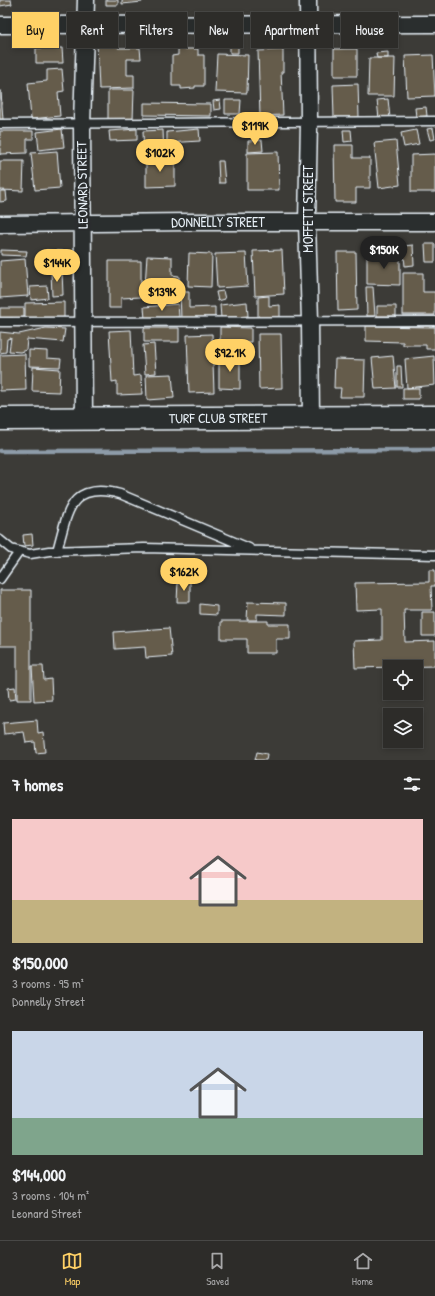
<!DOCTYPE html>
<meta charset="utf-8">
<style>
body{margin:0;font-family:"Patrick Hand",sans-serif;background:#353431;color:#f1f3f6;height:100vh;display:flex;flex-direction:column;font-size:15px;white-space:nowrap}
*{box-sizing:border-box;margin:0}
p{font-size:13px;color:#a7a7a8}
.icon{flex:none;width:22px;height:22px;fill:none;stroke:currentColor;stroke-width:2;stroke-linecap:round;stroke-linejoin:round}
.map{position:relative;height:760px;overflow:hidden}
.panel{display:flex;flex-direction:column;background:#2d2c29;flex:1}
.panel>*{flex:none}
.guide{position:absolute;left:12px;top:12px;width:411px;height:36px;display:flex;gap:8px}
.controls{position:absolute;left:383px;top:660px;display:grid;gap:8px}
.controls a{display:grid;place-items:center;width:40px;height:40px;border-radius:0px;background:#2d2c29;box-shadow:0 2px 6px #0003,0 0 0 1px #484846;font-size:20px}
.price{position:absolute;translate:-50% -34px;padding:0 9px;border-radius:14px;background:#ffd166;color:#111;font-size:13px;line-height:26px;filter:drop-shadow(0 1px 2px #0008)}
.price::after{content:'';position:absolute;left:50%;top:24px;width:12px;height:9px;margin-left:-6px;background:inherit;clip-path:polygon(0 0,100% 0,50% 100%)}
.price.selected{background:#222;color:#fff}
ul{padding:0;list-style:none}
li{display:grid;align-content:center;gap:8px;height:212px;padding:0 12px}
li span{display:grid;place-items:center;height:124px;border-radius:0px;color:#555}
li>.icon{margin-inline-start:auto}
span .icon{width:72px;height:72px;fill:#fffc;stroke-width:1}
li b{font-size:17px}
h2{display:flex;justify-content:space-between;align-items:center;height:48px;padding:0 12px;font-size:17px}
.tag{padding:0 14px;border-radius:0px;background:#2d2c29;box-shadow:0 2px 6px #0003,0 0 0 1px #484846;font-size:14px;line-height:36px}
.tag.selected{background:#ffd166;color:#111}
.dock{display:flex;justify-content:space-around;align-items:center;height:56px;border-top:1px solid #484846;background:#2d2c29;font-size:11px;color:#a7a7a8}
.dock a{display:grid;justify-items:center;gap:2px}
.dock .selected{color:#ffd166}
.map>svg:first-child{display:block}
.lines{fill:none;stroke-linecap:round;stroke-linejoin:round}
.stream{stroke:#8d9ba8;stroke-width:4.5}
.building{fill:#655b4c;stroke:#e8f1f8}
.lane-casing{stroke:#e8f1f8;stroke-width:11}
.street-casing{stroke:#e8f1f8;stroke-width:19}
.secondary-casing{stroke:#e8f1f8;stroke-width:25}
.lane{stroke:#2a2d2e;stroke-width:8}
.street{stroke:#2a2d2e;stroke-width:16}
.secondary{stroke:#2a2d2e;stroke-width:22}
.labels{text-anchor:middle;stroke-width:4;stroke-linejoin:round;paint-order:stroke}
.street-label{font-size:14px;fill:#e8f1f8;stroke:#2a2d2e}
</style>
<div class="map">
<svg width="435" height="760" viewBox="0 0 435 760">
<rect width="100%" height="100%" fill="#3c3b37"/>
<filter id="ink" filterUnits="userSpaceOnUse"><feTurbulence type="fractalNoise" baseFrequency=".025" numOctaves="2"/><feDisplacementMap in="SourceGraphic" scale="8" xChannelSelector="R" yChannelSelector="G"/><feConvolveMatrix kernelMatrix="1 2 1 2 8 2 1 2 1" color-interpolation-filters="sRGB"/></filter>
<g filter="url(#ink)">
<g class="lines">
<path class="stream" d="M 0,451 L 435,450"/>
</g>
<path class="building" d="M 0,0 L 11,0 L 12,4 L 0,6 Z
M 106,0 L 118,0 L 118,5 L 106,5 Z
M 122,0 L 142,0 L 142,2 L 122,4 Z
M 97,43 L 118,43 L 118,48 L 140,48 L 141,59 L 127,59 L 127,75 L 134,75 L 134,88 L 99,89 Z
M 238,45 L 238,53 L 230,53 L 230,46 Z
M 36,48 L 62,48 L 63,63 L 36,63 Z
M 178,49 L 198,49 L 198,55 L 204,55 L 204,86 L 195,86 L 195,88 L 181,89 L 181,86 L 172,86 L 172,56 L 178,55 Z
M 334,49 L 357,49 L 357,76 L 334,76 Z
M 283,50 L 283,72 L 281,72 L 283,115 L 260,116 L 258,51 Z
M 388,52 L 388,58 L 377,58 L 376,53 Z
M 217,54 L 248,55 L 247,93 L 215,92 Z
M 433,55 L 435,96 L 407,97 L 405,56 Z
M 369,58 L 395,58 L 394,96 L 368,96 Z
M 62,69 L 64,91 L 58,92 L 60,116 L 31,119 L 28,83 L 47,81 L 47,70 Z
M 358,84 L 359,117 L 334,118 L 333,85 Z
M 108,90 L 134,90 L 133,120 L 108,119 Z
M 0,91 L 1,91 L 3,120 L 0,120 Z
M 388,99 L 390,118 L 379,119 L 377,100 Z
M 220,100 L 221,109 L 214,110 L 213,101 Z
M 225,100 L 241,100 L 240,114 L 225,114 Z
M 144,103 L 211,104 L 211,116 L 144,115 Z
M 426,107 L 427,116 L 416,117 L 415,108 Z
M 433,128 L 435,139 L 430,140 L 427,129 Z
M 62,129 L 64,147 L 39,150 L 37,132 Z
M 137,129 L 137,140 L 110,141 L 109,131 Z
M 199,129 L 200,141 L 167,143 L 167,132 Z
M 163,130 L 164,156 L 144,156 L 143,131 Z
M 343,130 L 351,130 L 352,141 L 344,142 Z
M 416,130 L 419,144 L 404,147 L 401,133 Z
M 0,131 L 33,131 L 33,139 L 27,139 L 27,153 L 0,154 L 0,155 Z
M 262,140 L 263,151 L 248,152 L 248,141 Z
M 396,141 L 400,185 L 379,188 L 374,143 Z
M 334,145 L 353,145 L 353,158 L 370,158 L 370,188 L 356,188 L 356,202 L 335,202 Z
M 57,151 L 60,188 L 35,190 L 31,153 Z
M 278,152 L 279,190 L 247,190 L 247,153 Z
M 435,154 L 435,192 L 411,192 L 411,155 Z
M 146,160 L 175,160 L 175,186 L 146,187 Z
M 0,161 L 24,161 L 23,191 L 0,190 Z
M 218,161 L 223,161 L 225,183 L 219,183 Z
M 0,191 L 6,191 L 7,201 L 0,202 Z
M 425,244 L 435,244 L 435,262 L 426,262 Z
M 413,245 L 414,265 L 405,266 L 403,246 Z
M 1,250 L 27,251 L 26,256 L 1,255 Z
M 46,250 L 63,251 L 63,264 L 46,264 Z
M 282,250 L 284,294 L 255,296 L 253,251 Z
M 337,252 L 356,252 L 357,310 L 338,311 Z
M 189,253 L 212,254 L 211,287 L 188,286 Z
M 246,253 L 248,286 L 217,288 L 215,254 Z
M 147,256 L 172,257 L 172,275 L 179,276 L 179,288 L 145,286 Z
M 367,256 L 400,257 L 400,285 L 367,284 Z
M 25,259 L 28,296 L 0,298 L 0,261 Z
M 109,261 L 141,261 L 141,297 L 121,298 L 121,308 L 109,308 Z
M 51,271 L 62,271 L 63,295 L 52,296 Z
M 403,273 L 423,273 L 423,292 L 435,292 L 435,315 L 403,315 Z
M 47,286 L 48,298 L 31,300 L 30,287 Z
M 366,287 L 373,287 L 375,316 L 367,316 Z
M 223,291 L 225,299 L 218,301 L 216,292 Z
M 180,292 L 189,292 L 189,308 L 215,307 L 215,317 L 181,319 Z
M 269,296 L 269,306 L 280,305 L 280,317 L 258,318 L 258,297 Z
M 64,302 L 64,319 L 25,319 L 25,303 Z
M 247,302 L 248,316 L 221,318 L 220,305 Z
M 178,304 L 179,317 L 145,319 L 144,307 Z
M 377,306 L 396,306 L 396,316 L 377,316 Z
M 0,308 L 24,308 L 24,319 L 0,319 Z
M 366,326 L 435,327 L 435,349 L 426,349 L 426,345 L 403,345 L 403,342 L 366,341 Z
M 220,327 L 251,328 L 251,342 L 220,341 Z
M 46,328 L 65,329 L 63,342 L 27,339 L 26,350 L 20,352 L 9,351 L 11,338 L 7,339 L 6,352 L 0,353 L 0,332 L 19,334 Z
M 144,328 L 179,328 L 179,342 L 144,342 Z
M 131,330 L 133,376 L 141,375 L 142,394 L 117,395 L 117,381 L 112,382 L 109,331 Z
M 212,334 L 214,392 L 189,393 L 187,335 Z
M 258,334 L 281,334 L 282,388 L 259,389 Z
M 154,344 L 156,373 L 145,374 L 143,345 Z
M 29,350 L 47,351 L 47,358 L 61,359 L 60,367 L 29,366 Z
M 25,354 L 26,390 L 0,391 L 0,355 Z
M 393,356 L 396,388 L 375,389 L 372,358 Z
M 434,356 L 435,385 L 407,388 L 405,359 Z
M 219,358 L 240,358 L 240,389 L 219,388 Z
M 335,359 L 365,360 L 364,397 L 340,397 L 341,388 L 334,388 Z
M 397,366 L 401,366 L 402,387 L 397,387 Z
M 33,367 L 60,369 L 59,392 L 32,391 Z
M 172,374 L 174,398 L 147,400 L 146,375 Z
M 403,388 L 419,388 L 419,399 L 403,399 Z
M 32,534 L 33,545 L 24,546 L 23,535 Z
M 429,570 L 435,570 L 435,586 L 431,586 L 432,610 L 404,610 L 405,642 L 435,641 L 435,666 L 355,668 L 354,641 L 382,640 L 382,609 L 356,610 L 355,583 L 429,582 Z
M 178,581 L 190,581 L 190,602 L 177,602 Z
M 0,590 L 31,590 L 31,700 L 17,700 L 17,646 L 0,646 Z
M 248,602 L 286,603 L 286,615 L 257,614 L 257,620 L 247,620 Z
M 200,604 L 217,606 L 217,615 L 200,614 Z
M 422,612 L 435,612 L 435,636 L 422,636 Z
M 221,621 L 268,621 L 268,624 L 290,624 L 290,639 L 276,639 L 276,653 L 247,653 L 247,639 L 221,639 Z
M 169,628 L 172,656 L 146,658 L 145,647 L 115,649 L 114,632 Z
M 32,666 L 43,666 L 44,680 L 51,679 L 52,700 L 34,701 Z
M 15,687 L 16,699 L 9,700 L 8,688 Z
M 37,720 L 38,733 L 43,732 L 45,752 L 36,753 L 35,742 L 26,743 L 24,732 L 4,734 L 3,723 Z
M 257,752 L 267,754 L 266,760 L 255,760 Z"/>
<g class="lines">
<defs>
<path id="lane" d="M 0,124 L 435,121
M 0,322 L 435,321
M 0,540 L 11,549 L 30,554 L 49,551 L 144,548 L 435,555
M 57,551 C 68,512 69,481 120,494 L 249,548
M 0,579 L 19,552"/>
<g id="street">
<path d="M 308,0 L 309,122 L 307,222 L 310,321 L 311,418"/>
<path d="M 0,25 L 435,24"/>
<path id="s1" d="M 0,224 L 191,222 L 435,222"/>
<path d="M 84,419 L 82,124 L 86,0"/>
</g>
<g id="secondary">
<path id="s2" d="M 0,419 L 435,417"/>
</g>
</defs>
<use href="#lane" class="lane-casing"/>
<use href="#street" class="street-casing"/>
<use href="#secondary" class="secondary-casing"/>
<use href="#lane" class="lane"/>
<use href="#street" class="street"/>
<use href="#secondary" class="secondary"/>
</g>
</g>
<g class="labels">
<g class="street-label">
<text transform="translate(82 185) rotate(-91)" y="5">LEONARD STREET</text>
<text transform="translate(308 209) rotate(-90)" y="5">MOFFETT STREET</text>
<text dy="5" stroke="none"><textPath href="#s1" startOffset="218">DONNELLY STREET</textPath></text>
<text dy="5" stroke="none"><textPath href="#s2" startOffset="218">TURF CLUB STREET</textPath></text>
</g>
</g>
</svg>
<div class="controls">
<a><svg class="icon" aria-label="locate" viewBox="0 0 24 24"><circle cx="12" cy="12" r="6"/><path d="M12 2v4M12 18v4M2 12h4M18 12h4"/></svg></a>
<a><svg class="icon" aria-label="layers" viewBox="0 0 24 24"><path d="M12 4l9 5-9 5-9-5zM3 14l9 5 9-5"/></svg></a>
</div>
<b class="price" style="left:255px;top:146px">$119K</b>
<b class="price" style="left:160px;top:173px">$102K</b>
<b class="price selected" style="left:384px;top:270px">$150K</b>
<b class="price" style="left:57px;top:283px">$144K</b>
<b class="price" style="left:162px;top:312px">$139K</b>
<b class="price" style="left:230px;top:373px">$92.1K</b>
<b class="price" style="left:184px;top:592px">$162K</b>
<div class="guide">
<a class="tag selected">Buy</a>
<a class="tag">Rent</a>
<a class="tag">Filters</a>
<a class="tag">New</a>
<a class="tag">Apartment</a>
<a class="tag">House</a>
</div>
</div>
<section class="panel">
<h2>7 homes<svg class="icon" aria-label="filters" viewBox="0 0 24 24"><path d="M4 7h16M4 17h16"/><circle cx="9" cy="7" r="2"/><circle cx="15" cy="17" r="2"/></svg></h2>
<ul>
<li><span style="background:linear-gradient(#f6c9c9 65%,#c2b280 0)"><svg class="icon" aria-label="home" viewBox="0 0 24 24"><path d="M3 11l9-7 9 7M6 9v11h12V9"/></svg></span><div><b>$150,000</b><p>3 rooms · 95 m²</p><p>Donnelly Street</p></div></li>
<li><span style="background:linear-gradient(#c9d6e8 70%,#7fa58c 0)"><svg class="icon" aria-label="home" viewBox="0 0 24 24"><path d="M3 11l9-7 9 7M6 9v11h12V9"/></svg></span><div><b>$144,000</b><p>3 rooms · 104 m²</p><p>Leonard Street</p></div></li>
</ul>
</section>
<nav class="dock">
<a class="selected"><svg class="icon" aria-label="map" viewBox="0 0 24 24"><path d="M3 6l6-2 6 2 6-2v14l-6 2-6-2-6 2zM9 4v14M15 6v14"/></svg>Map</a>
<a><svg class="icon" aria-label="saved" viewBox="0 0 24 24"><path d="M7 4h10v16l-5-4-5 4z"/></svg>Saved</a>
<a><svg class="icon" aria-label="home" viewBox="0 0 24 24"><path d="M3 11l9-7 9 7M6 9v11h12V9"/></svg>Home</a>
</nav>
